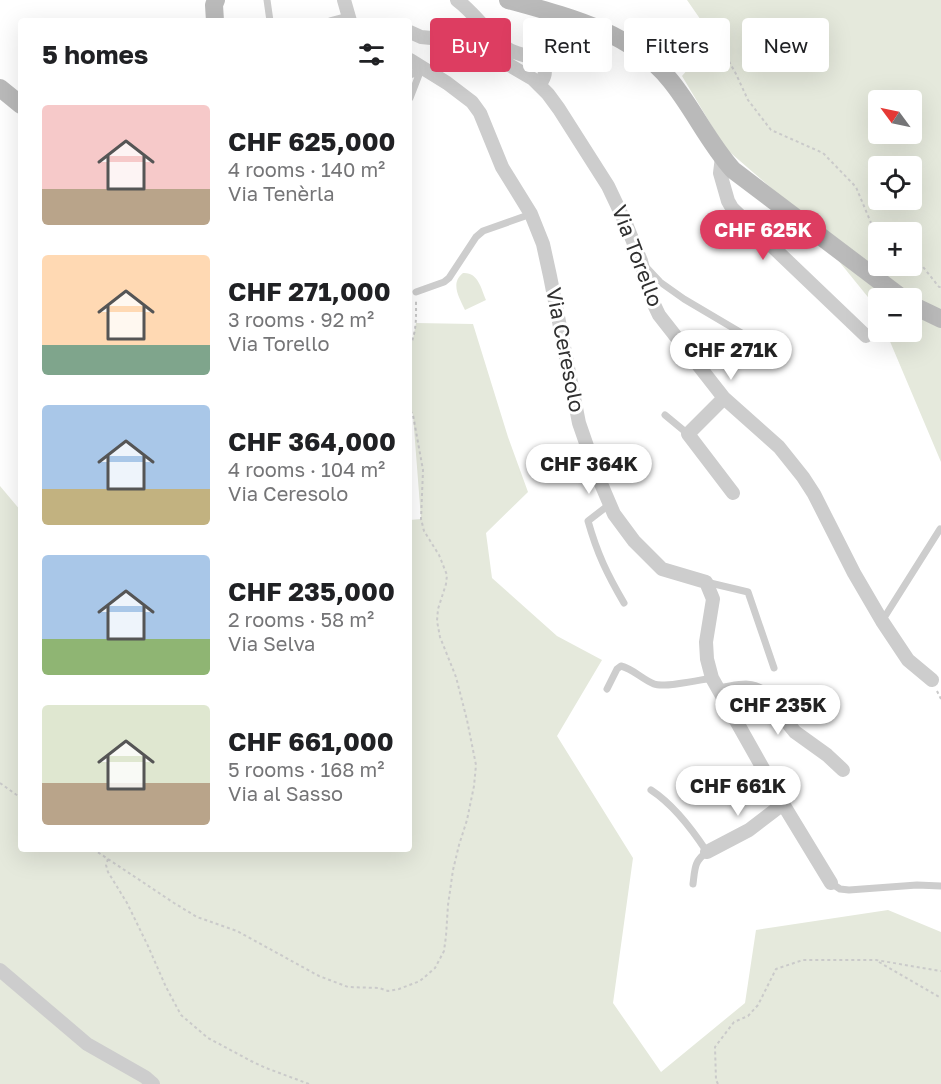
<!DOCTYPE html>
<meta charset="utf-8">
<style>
body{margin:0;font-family:"Golos Text",sans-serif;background:#f2f2f2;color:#202124;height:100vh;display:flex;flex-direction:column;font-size:22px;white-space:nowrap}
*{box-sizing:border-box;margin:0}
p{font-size:20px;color:#757577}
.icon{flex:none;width:33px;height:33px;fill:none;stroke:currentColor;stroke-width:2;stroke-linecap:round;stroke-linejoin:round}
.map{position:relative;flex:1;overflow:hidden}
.drawer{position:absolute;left:18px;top:18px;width:394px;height:834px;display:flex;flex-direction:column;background:#fff;border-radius:6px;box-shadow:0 6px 24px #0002}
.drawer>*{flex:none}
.top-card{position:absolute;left:430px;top:18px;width:420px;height:54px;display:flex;gap:12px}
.needle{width:39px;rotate:303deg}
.tools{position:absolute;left:868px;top:90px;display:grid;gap:12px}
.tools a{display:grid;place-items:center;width:54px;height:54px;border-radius:6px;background:#fff;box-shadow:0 6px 24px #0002;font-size:30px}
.price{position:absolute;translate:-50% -51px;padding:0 14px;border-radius:21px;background:#fff;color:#222;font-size:20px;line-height:39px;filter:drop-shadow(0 2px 3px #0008)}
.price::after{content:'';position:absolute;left:50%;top:36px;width:18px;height:14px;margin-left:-9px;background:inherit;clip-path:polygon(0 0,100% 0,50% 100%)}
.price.active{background:#dd3d61;color:#fff}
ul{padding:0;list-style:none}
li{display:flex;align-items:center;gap:18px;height:150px;padding:0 24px}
li span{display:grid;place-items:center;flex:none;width:168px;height:120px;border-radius:6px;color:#555}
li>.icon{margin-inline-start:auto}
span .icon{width:72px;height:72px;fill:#fffc;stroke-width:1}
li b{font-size:26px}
h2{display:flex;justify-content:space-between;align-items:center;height:72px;padding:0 24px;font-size:26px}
.pill{padding:0 21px;border-radius:6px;background:#fff;box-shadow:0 6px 24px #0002;font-size:21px;line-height:54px}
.pill.active{background:#dd3d61;color:#fff}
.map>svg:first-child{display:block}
.green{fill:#e5e9dc;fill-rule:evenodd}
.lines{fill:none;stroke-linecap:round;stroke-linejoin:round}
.path{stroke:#cacaca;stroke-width:2;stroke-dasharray:3 3;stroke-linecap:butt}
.lane{stroke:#cdcdcd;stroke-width:7}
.street{stroke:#cdcdcd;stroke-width:14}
.secondary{stroke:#bababa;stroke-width:18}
.labels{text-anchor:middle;stroke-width:6;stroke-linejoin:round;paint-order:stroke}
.street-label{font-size:21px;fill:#303030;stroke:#fff}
</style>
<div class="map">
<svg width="941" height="1084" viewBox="0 0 941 1084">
<rect width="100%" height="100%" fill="#fff"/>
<path class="green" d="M 687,0 L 941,0 L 941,462 L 886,332 L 912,332 L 912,298 L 879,298 L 879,315 L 876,307 L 799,212 L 725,148 L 682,76 L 714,39 ZM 879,100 L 912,100 L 912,134 L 879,134 ZM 879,166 L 912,166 L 912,200 L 879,200 ZM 879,232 L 912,232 L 912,266 L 879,266 Z
M 463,273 C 478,272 481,288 486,300 L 465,310 C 459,297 450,283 463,273 Z
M 416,323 L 473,324 L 508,437 L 528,492 L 486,533 L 492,578 L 557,636 L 602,660 L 557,736 L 633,858 L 613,1003 L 661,1072 L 745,1003 L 756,930 L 888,910 L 941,932 L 941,1084 L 0,1084 L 0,486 L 21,511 L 21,849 L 410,849 L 410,520 L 421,519 L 413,415 L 410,407 L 410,346 L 413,339 Z"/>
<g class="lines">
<path class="path" d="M 681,71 L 694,61 L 717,40 L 736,74 L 748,100 L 771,130 L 823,153 L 856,187 L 871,223 L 885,232
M 912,253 L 939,287 L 941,287
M 410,346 C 417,331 416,316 416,300
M 937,691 L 941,699
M 0,783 L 21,798
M 93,849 L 174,903 L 197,917 L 237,931 L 319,976 L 348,987 L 379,988 L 388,991 L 399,989 L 420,981 L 435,968 L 444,951 L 446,936 L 448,905 L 453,870 L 459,845 L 467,820 L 474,786 L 476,765 L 467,720 L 456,677 L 440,637 L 437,621 L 438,609 L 446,584 L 447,575 L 439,555 L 424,531 L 421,519 L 423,470 L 413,415 L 410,410
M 108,859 L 106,865 L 108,872 L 127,903 L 148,946 L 166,987 L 181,1015 L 208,1038 L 251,1061 L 266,1068 L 309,1084
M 879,962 L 941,998
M 718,1084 L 716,1080 L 715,1047 L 734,1022 L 748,1016 L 758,1005 L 776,969 L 803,960 L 876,960 L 941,971"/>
<path class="lane" d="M 267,0 L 270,21
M 330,21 L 349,16
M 410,75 L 413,74 L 421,66
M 410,98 L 422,67
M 644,265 L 660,282 L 684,299 L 750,338
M 416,292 L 444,282 L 449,278 L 476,237 L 483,231 L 531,214
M 665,415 L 688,434
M 610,504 L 588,521 C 597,553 607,574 624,603
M 706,582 L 748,592 L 774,668
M 882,621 L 940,529
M 607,689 L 617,669 L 621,666 C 633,669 642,679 654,684 C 664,688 699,680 712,678
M 651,790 C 674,805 692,829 707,852 C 694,861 695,869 693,884
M 831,883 L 840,889 L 849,890 L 917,885 L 941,886"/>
<path class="street" d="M 344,0 L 350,21
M 457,0 C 476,14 490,37 508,49 C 517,55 533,55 541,64 C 548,71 544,78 540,84
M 410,32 L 421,37 L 462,41 L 477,46 L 533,79 L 548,94 L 559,109 L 608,186 L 626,224 L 641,261 L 650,296 L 659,315 L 724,398 L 779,447 L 803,477 L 814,494 L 854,573 L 882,621 L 908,660 L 932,680
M 410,60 L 447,83 L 472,102 L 480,113 L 502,167 L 531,214 L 543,244 L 550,276 L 579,423 L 596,472 L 614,514 L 634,541 L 662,569 L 706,582 L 713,599 L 706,642 L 707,659 L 712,678 L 783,804 L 831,883
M 722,157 L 720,173 L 728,201 L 732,208 L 866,336
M 724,398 L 688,434 L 733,493
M 720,691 C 737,689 750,683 764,694 L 795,732 L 827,755 L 843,770
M 707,852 L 749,830 L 783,804
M 0,970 L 87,1044 L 145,1077 L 153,1084"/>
<path class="secondary" d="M 508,0 C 566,16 630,31 670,80 C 693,108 708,142 733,170 L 902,298
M 215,21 L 214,5 L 216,0
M 0,88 L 21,105
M 912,305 L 941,319"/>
</g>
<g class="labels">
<g class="street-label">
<text transform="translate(637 256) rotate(69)" y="7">Via Torello</text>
<text transform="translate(565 350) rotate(79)" y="7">Via Ceresolo</text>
</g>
</g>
</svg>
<div class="tools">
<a><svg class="needle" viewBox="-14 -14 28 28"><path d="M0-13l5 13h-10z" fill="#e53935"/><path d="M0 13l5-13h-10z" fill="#757577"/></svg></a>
<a><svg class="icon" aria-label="locate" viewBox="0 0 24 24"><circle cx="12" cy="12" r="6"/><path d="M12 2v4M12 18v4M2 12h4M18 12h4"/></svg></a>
<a>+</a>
<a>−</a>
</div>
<b class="price active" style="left:763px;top:261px">CHF 625K</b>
<b class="price" style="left:731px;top:381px">CHF 271K</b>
<b class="price" style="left:589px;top:495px">CHF 364K</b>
<b class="price" style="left:778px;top:736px">CHF 235K</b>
<b class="price" style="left:738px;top:817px">CHF 661K</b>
<div class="top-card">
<a class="pill active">Buy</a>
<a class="pill">Rent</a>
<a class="pill">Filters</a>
<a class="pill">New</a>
</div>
<section class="drawer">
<h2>5 homes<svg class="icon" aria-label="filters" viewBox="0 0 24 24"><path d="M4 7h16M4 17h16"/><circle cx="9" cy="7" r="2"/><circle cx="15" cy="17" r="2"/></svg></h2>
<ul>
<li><span style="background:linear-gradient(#f6c9c9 70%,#b9a48a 0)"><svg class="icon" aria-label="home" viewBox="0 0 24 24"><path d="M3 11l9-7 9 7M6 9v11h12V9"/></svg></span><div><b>CHF 625,000</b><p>4 rooms · 140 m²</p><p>Via Tenèrla</p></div></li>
<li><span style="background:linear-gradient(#ffd9b3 75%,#7fa58c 0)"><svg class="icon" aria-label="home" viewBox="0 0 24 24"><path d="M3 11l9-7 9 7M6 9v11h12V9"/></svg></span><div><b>CHF 271,000</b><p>3 rooms · 92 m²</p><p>Via Torello</p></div></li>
<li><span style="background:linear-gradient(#a9c7e8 70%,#c2b280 0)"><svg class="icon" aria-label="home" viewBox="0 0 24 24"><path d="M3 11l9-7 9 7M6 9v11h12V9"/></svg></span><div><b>CHF 364,000</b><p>4 rooms · 104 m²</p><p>Via Ceresolo</p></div></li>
<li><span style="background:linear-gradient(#a9c7e8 70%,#8fb573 0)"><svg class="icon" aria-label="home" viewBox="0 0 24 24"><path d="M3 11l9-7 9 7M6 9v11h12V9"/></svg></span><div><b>CHF 235,000</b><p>2 rooms · 58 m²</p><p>Via Selva</p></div></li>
<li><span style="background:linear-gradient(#dfe7d0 65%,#b9a48a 0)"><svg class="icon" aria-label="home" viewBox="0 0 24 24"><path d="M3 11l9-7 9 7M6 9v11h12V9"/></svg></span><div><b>CHF 661,000</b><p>5 rooms · 168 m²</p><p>Via al Sasso</p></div></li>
</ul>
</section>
</div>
